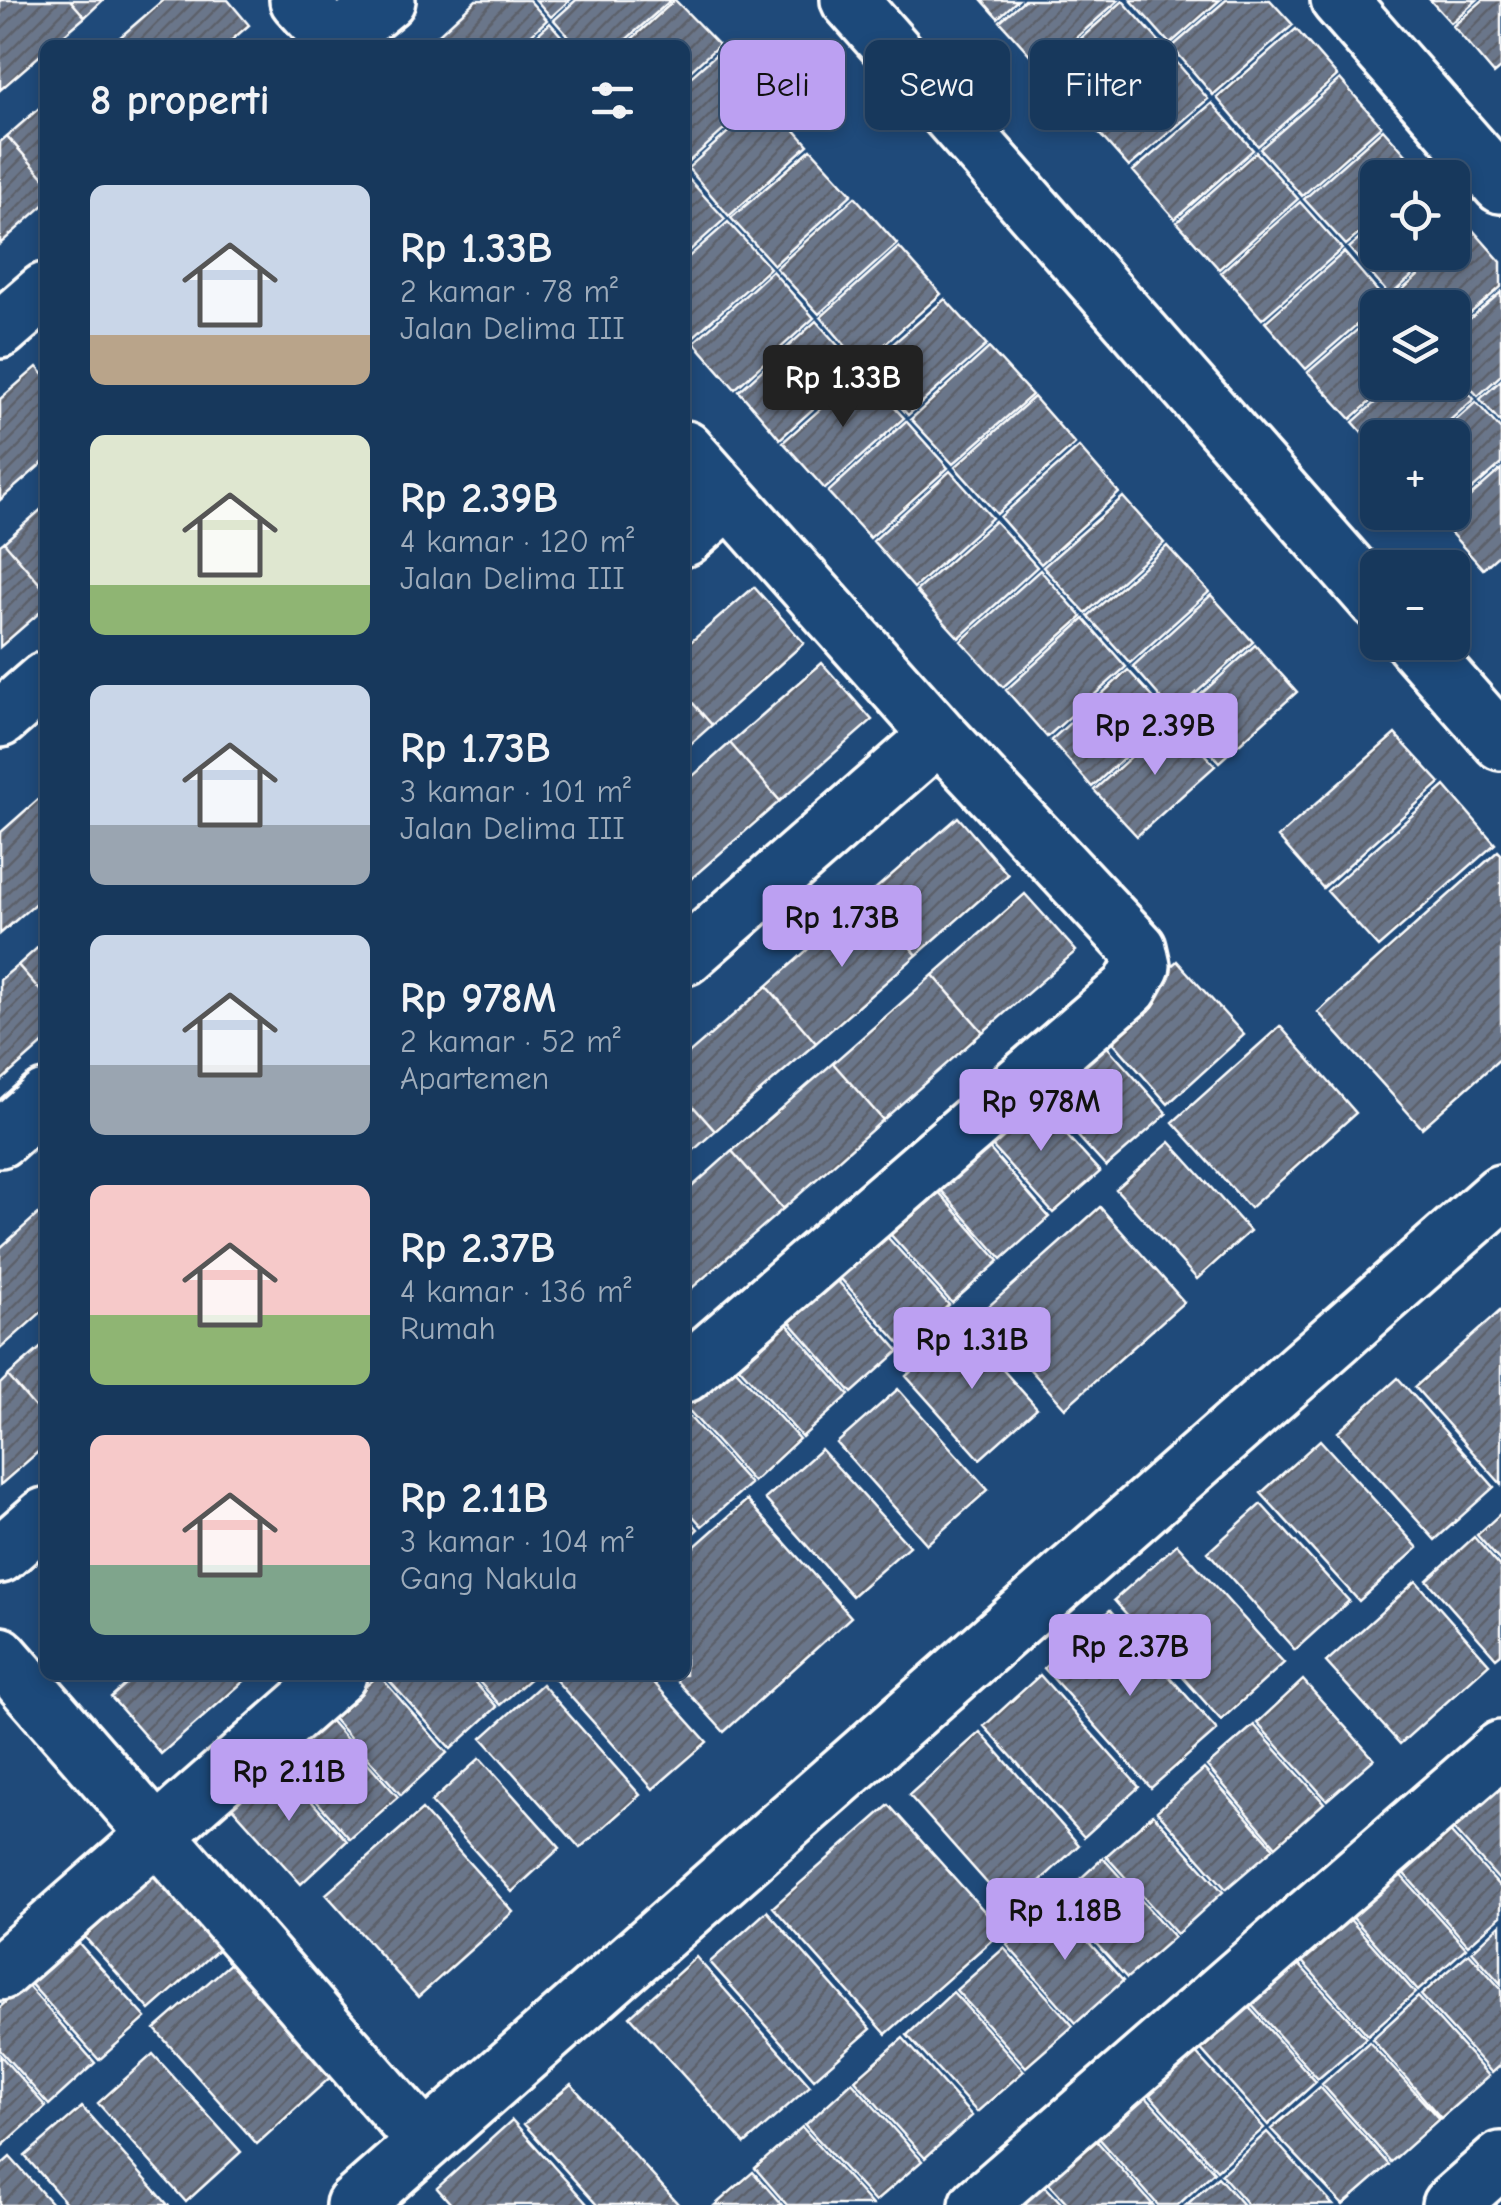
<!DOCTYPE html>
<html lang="id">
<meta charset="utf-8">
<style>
body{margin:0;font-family:"Comic Neue",sans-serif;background:#244365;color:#f1f3f6;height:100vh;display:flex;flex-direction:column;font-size:38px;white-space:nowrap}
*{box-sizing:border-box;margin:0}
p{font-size:32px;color:#9eacbb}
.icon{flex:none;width:55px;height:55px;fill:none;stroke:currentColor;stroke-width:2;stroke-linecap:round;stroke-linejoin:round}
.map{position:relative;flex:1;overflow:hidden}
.panel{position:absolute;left:40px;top:40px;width:650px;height:1640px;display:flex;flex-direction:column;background:#17385c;border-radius:15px;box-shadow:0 5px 15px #0003,0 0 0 2px #365272}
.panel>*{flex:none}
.guide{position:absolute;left:720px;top:40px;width:630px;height:90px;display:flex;gap:20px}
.tools{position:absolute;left:1360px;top:160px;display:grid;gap:20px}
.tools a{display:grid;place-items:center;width:110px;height:110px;border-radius:15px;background:#17385c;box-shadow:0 5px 15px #0003,0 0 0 2px #365272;font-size:50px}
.price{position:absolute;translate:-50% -85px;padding:0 22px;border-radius:10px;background:#bca0f2;color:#111;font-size:32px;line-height:65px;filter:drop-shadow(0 2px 5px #0008)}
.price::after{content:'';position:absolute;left:50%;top:60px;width:30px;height:22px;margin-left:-15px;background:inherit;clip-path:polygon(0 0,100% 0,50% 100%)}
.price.selected{background:#222;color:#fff}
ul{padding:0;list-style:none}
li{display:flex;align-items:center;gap:30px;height:250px;padding:0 50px}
li span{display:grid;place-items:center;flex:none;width:280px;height:200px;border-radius:15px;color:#555}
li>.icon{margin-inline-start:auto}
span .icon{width:120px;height:120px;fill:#fffc;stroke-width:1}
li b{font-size:42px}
h2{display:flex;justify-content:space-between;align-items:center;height:120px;padding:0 50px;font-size:42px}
.chip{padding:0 35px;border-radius:15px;background:#17385c;box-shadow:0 5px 15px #0003,0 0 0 2px #365272;font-size:35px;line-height:90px}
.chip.selected{background:#bca0f2;color:#111}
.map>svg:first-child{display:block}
.building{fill:url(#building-hatch);stroke:#fff;stroke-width:2.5}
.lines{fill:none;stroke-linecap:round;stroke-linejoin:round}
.minor-casing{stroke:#fff;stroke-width:62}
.minor{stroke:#1f4a7a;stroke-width:55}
</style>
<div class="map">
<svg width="1501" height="2205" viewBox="0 0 1501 2205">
<defs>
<pattern id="building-hatch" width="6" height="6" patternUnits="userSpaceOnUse" patternTransform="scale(2.5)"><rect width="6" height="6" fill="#6b768a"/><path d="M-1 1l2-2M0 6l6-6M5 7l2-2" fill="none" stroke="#5c616b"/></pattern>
</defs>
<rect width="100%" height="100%" fill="#1f4a7a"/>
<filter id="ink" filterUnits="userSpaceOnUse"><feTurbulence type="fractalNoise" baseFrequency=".01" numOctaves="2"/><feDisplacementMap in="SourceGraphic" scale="20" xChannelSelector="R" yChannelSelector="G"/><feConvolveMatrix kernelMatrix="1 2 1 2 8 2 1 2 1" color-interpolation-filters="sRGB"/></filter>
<g filter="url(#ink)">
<path class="building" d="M 0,0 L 70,0 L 85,17 L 52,45 L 45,45 L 45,51 L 0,90 Z
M 70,0 L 103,0 L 85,17 Z
M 163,0 L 228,0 L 249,25 L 226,45 L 111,45 Z
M 476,0 L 529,0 L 547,20 L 520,45 L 427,45 Z
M 536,0 L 570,0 L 551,17 Z
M 576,0 L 671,0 L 620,45 L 576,45 L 554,20 Z
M 675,0 L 719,45 L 685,76 L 685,45 L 625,45 Z
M 982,0 L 1018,0 L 998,18 Z
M 1024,0 L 1119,0 L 1042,68 L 1000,21 Z
M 1131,0 L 1220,0 L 1170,44 Z
M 1226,0 L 1270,0 L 1293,25 L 1213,95 L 1172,47 Z
M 1430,0 L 1477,0 L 1451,23 Z
M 1483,0 L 1501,0 L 1501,68 L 1494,74 L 1453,26 Z
M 1123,1 L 1165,48 L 1085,118 L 1044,71 Z
M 550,23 L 569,45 L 526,45 Z
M 1296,29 L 1337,76 L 1258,146 L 1217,98 Z
M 722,49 L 763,95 L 685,165 L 685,82 Z
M 1167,51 L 1208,99 L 1129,167 L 1088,121 Z
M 1340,79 L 1381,126 L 1302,196 L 1260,149 Z
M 766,98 L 808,145 L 729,216 L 688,168 Z
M 45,103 L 45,179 L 7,136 Z
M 1212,103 L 1253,150 L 1175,219 L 1133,171 Z
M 1383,129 L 1425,176 L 1378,178 L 1378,218 L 1346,245 L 1304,199 Z
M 7,136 L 45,179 L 45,204 L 0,244 L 0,142 Z
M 811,149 L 852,194 L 774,265 L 731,218 Z
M 1256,152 L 1298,199 L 1219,269 L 1177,222 Z
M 685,175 L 725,219 L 685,255 Z
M 855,197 L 897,244 L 819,314 L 776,268 Z
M 1300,202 L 1342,249 L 1262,319 L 1221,272 Z
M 1452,207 L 1469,226 L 1452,241 Z
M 728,222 L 770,268 L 691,339 L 685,332 L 685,260 Z
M 1378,223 L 1378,252 L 1439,252 L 1390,296 L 1349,248 Z
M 1472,229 L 1501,262 L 1501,287 L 1452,329 L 1452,308 L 1400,308 L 1393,298 L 1445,252 L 1452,252 L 1452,246 Z
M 899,247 L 941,294 L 862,365 L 821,317 Z
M 1344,252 L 1385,300 L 1306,369 L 1265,322 Z
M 772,271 L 814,318 L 735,389 L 694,342 Z
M 1501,292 L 1501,375 L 1478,396 L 1452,367 L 1452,334 Z
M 945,299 L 987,345 L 908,415 L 865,368 Z
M 1378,312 L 1378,382 L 1392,382 L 1351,419 L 1308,372 Z
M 816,321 L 858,368 L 780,439 L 739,391 Z
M 989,348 L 1032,395 L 953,464 L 911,419 Z
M 37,367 L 45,376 L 45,461 L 0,500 L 0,399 Z
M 862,372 L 904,418 L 825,489 L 783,442 Z
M 1452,375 L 1474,399 L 1430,438 L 1378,438 L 1378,450 L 1353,422 L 1398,382 L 1452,382 Z
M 1501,380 L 1501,423 L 1480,399 Z
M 1034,397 L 1075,444 L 997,514 L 955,467 Z
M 1476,402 L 1501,430 L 1501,464 L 1452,507 L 1452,438 L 1436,438 Z
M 906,421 L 948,468 L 870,538 L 828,492 Z
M 1079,447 L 1119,493 L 1041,564 L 1000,517 Z
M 1501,469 L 1501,553 L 1483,569 L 1441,522 Z
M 950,471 L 992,518 L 914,588 L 873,541 Z
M 1123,497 L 1164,543 L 1086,613 L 1043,567 Z
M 45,506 L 45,590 L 4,542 Z
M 995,521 L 1037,567 L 959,638 L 916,591 Z
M 4,542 L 45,590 L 45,608 L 0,647 L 0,545 Z
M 1167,546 L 1209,592 L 1130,663 L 1088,616 Z
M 1040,570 L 1082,617 L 1003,687 L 961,641 Z
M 754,587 L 804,643 L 712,725 L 685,694 L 685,647 Z
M 1211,595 L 1253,642 L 1174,713 L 1133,666 Z
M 1084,619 L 1126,667 L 1047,737 L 1006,690 Z
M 1255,645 L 1297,692 L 1219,762 L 1178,715 Z
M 822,663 L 872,720 L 780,801 L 730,743 Z
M 1128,670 L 1170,716 L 1092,787 L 1051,740 Z
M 685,694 L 712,725 L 685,749 Z
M 1173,719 L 1215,766 L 1137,836 L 1094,790 Z
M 1395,734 L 1440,783 L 1323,888 L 1278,837 Z
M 730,743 L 780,801 L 685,884 L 685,783 Z
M 1445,786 L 1495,844 L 1378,947 L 1327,891 Z
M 45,793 L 45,895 L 0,934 L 0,833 Z
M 958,817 L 1008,875 L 917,955 L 866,897 Z
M 1498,851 L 1501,854 L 1501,1058 L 1422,1128 L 1318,1012 Z
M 1025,894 L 1076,951 L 983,1032 L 933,975 Z
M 866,897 L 917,955 L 816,1043 L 767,986 Z
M 45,941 L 45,996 L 18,965 Z
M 1177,961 L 1244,1035 L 1168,1104 L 1101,1028 Z
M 18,965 L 45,996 L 45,1042 L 0,1082 L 0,980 Z
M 933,975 L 983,1032 L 883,1120 L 833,1063 Z
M 767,986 L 816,1043 L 715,1131 L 685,1097 L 685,1057 Z
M 1280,1026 L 1356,1113 L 1250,1208 L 1173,1122 Z
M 1095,1033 L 1167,1114 L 1106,1167 L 1034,1088 Z
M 833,1063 L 883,1120 L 783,1209 L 732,1151 Z
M 1029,1094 L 1100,1172 L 1053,1213 L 983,1136 Z
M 685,1097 L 715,1131 L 685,1158 Z
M 980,1138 L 1049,1217 L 1002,1259 L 933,1181 Z
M 1170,1142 L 1250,1231 L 1197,1279 L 1116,1189 Z
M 732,1151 L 783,1209 L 685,1294 L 685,1193 Z
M 931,1183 L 999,1261 L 952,1303 L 882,1225 Z
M 1100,1207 L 1184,1302 L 1065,1408 L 980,1314 Z
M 45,1208 L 45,1309 L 0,1349 L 0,1248 Z
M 879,1228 L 949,1305 L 903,1347 L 833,1270 Z
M 830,1272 L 899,1351 L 852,1393 L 783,1314 Z
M 1501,1310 L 1501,1484 L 1415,1387 Z
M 780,1316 L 849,1395 L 802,1437 L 732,1359 Z
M 963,1325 L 1037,1408 L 980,1459 L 906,1376 Z
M 45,1344 L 45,1419 L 8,1376 Z
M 729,1362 L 799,1439 L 753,1482 L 685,1406 L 685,1400 Z
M 8,1376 L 45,1419 L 45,1446 L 0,1485 L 0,1384 Z
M 1398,1378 L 1494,1487 L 1435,1540 L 1338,1432 Z
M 898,1389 L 988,1490 L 927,1544 L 837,1443 Z
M 685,1412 L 750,1484 L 702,1526 L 685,1507 Z
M 1320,1440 L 1418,1548 L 1359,1601 L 1261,1493 Z
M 821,1449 L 909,1546 L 852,1596 L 765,1499 Z
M 747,1500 L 851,1617 L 724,1732 L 672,1675 L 685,1675 L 685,1555 Z
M 1261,1504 L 1349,1601 L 1295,1650 L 1208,1552 Z
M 1501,1513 L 1501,1562 L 1477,1535 Z
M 685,1515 L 698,1529 L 685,1541 Z
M 1474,1537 L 1501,1568 L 1501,1654 L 1496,1658 L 1427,1580 Z
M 1177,1544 L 1284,1663 L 1221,1720 L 1114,1600 Z
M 1416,1581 L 1489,1664 L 1400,1744 L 1326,1662 Z
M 1110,1610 L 1217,1730 L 1151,1788 L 1044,1668 Z
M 136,1675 L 251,1675 L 161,1754 L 111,1697 Z
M 379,1675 L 447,1753 L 401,1795 L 331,1716 Z
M 384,1675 L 468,1675 L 497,1707 L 451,1749 Z
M 473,1675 L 534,1675 L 500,1705 Z
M 557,1675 L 647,1675 L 707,1742 L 653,1789 L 554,1678 Z
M 1040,1675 L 1139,1787 L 1084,1837 L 984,1726 Z
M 1303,1680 L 1374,1759 L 1327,1800 L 1257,1723 Z
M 542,1684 L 640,1795 L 580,1848 L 482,1738 Z
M 328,1718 L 398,1797 L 350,1839 L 281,1761 Z
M 1254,1725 L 1324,1803 L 1276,1846 L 1207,1766 Z
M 980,1732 L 1079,1845 L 1010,1909 L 909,1795 Z
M 480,1758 L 560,1848 L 512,1892 L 431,1802 Z
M 278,1764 L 347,1841 L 301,1884 L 231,1806 Z
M 1204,1769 L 1274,1848 L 1226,1889 L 1157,1811 Z
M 1496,1781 L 1501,1786 L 1501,1882 L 1448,1823 Z
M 889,1805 L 1002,1931 L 886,2034 L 773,1907 Z
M 422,1810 L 513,1912 L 418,1997 L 326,1894 Z
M 1153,1814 L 1223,1892 L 1177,1934 L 1106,1856 Z
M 1445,1826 L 1501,1888 L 1501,1916 L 1468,1945 L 1399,1868 Z
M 1103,1858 L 1174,1937 L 1127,1978 L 1057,1900 Z
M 1396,1870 L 1466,1948 L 1418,1991 L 1348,1912 Z
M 154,1873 L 221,1947 L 150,2010 L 83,1935 Z
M 1054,1903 L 1123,1981 L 1076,2023 L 1007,1945 Z
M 767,1911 L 871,2029 L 814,2079 L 710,1962 Z
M 1346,1915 L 1415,1993 L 1368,2035 L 1298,1957 Z
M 1501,1924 L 1501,1984 L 1472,1951 Z
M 76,1940 L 146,2018 L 99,2060 L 29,1982 Z
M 1004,1948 L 1073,2026 L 1026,2067 L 956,1990 Z
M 1469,1953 L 1501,1989 L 1501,2065 L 1492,2073 L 1421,1995 Z
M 696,1957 L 810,2086 L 745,2144 L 630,2016 Z
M 1295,1960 L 1366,2038 L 1318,2079 L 1249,2002 Z
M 233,1961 L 334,2074 L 257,2144 L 155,2029 Z
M 26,1984 L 95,2063 L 49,2105 L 0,2050 L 0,2007 Z
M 953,1992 L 1024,2071 L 977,2112 L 907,2035 Z
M 1418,1997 L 1489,2076 L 1441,2118 L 1372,2039 Z
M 1246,2004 L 1316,2082 L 1268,2125 L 1199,2047 Z
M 903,2038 L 972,2116 L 925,2158 L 855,2080 Z
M 1369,2042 L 1439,2119 L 1391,2162 L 1322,2084 Z
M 1193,2050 L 1264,2128 L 1217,2170 L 1147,2092 Z
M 153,2054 L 241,2152 L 186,2202 L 98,2103 Z
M 0,2055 L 46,2107 L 0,2148 Z
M 852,2082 L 922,2161 L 875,2202 L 805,2125 Z
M 571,2084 L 679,2205 L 597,2205 L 524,2124 Z
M 1320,2087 L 1389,2165 L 1343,2205 L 1271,2129 Z
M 1144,2095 L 1214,2172 L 1178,2205 L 1158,2205 L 1098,2137 Z
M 82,2107 L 168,2205 L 68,2205 L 25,2156 Z
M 512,2120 L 588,2205 L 452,2205 L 437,2188 Z
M 802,2127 L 872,2205 L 787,2205 L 755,2168 Z
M 1267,2132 L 1333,2205 L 1248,2205 L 1221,2174 Z
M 1095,2139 L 1153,2205 L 1069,2205 L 1047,2181 Z
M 10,2157 L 53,2205 L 0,2205 L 0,2166 Z
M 753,2172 L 782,2205 L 715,2205 Z
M 1218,2177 L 1243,2205 L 1186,2205 Z
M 1043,2184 L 1063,2205 L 1020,2205 Z"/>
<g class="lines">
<defs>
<path id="minor" d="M 298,0 L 339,45
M 849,0 L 1378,602
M 1339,0 L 1501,185
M 332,45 L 387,0
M 0,330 L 45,291
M 685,449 L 939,735 L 1138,948 L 1142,966 L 1130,988 L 685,1374
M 685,538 L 729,499
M 1413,642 L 1501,742
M 0,719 L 45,680
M 685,957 L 939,735
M 0,1139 L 45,1099
M 0,1555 L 45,1516
M 0,1655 L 425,2142
M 0,1972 L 338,1675
M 354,2205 L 1501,1193
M 978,2205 L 1501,1749
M 1450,2205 L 1501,2160"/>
</defs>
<use href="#minor" class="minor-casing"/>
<use href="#minor" class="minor"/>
</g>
</g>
</svg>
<div class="tools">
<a><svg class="icon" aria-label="locate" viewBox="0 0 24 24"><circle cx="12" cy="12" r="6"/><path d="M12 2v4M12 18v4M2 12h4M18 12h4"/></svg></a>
<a><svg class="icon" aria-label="layers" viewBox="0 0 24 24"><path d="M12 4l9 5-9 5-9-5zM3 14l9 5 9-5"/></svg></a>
<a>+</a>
<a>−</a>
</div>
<b class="price selected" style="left:843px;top:430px">Rp 1.33B</b>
<b class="price" style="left:1155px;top:778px">Rp 2.39B</b>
<b class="price" style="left:842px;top:970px">Rp 1.73B</b>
<b class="price" style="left:1041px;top:1154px">Rp 978M</b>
<b class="price" style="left:972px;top:1392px">Rp 1.31B</b>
<b class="price" style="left:1130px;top:1699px">Rp 2.37B</b>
<b class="price" style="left:289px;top:1824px">Rp 2.11B</b>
<b class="price" style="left:1065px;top:1963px">Rp 1.18B</b>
<div class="guide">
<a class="chip selected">Beli</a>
<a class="chip">Sewa</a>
<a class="chip">Filter</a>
</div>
<section class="panel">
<h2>8 properti<svg class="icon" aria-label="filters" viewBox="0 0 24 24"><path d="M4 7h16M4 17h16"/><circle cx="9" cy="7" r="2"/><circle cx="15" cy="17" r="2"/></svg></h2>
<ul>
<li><span style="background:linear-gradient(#c9d6e8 75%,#b9a48a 0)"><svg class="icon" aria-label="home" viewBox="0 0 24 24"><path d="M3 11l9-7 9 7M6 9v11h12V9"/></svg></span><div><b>Rp 1.33B</b><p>2 kamar · 78 m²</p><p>Jalan Delima III</p></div></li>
<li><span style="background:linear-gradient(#dfe7d0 75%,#8fb573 0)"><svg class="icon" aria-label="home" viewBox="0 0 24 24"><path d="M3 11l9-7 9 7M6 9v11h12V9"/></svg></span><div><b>Rp 2.39B</b><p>4 kamar · 120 m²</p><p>Jalan Delima III</p></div></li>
<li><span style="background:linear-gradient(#c9d6e8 70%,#9aa5b1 0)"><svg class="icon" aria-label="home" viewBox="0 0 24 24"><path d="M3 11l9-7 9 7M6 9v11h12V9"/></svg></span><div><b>Rp 1.73B</b><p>3 kamar · 101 m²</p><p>Jalan Delima III</p></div></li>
<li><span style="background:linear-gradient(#c9d6e8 65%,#9aa5b1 0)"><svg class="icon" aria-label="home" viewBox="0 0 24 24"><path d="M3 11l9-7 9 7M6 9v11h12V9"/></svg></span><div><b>Rp 978M</b><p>2 kamar · 52 m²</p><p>Apartemen</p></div></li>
<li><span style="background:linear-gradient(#f6c9c9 65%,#8fb573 0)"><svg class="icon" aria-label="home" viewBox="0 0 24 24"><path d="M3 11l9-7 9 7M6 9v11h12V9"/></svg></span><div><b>Rp 2.37B</b><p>4 kamar · 136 m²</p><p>Rumah</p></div></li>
<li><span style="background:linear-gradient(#f6c9c9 65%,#7fa58c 0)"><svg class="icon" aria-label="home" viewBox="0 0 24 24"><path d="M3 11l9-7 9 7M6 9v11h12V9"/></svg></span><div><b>Rp 2.11B</b><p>3 kamar · 104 m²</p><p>Gang Nakula</p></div></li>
</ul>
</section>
</div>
